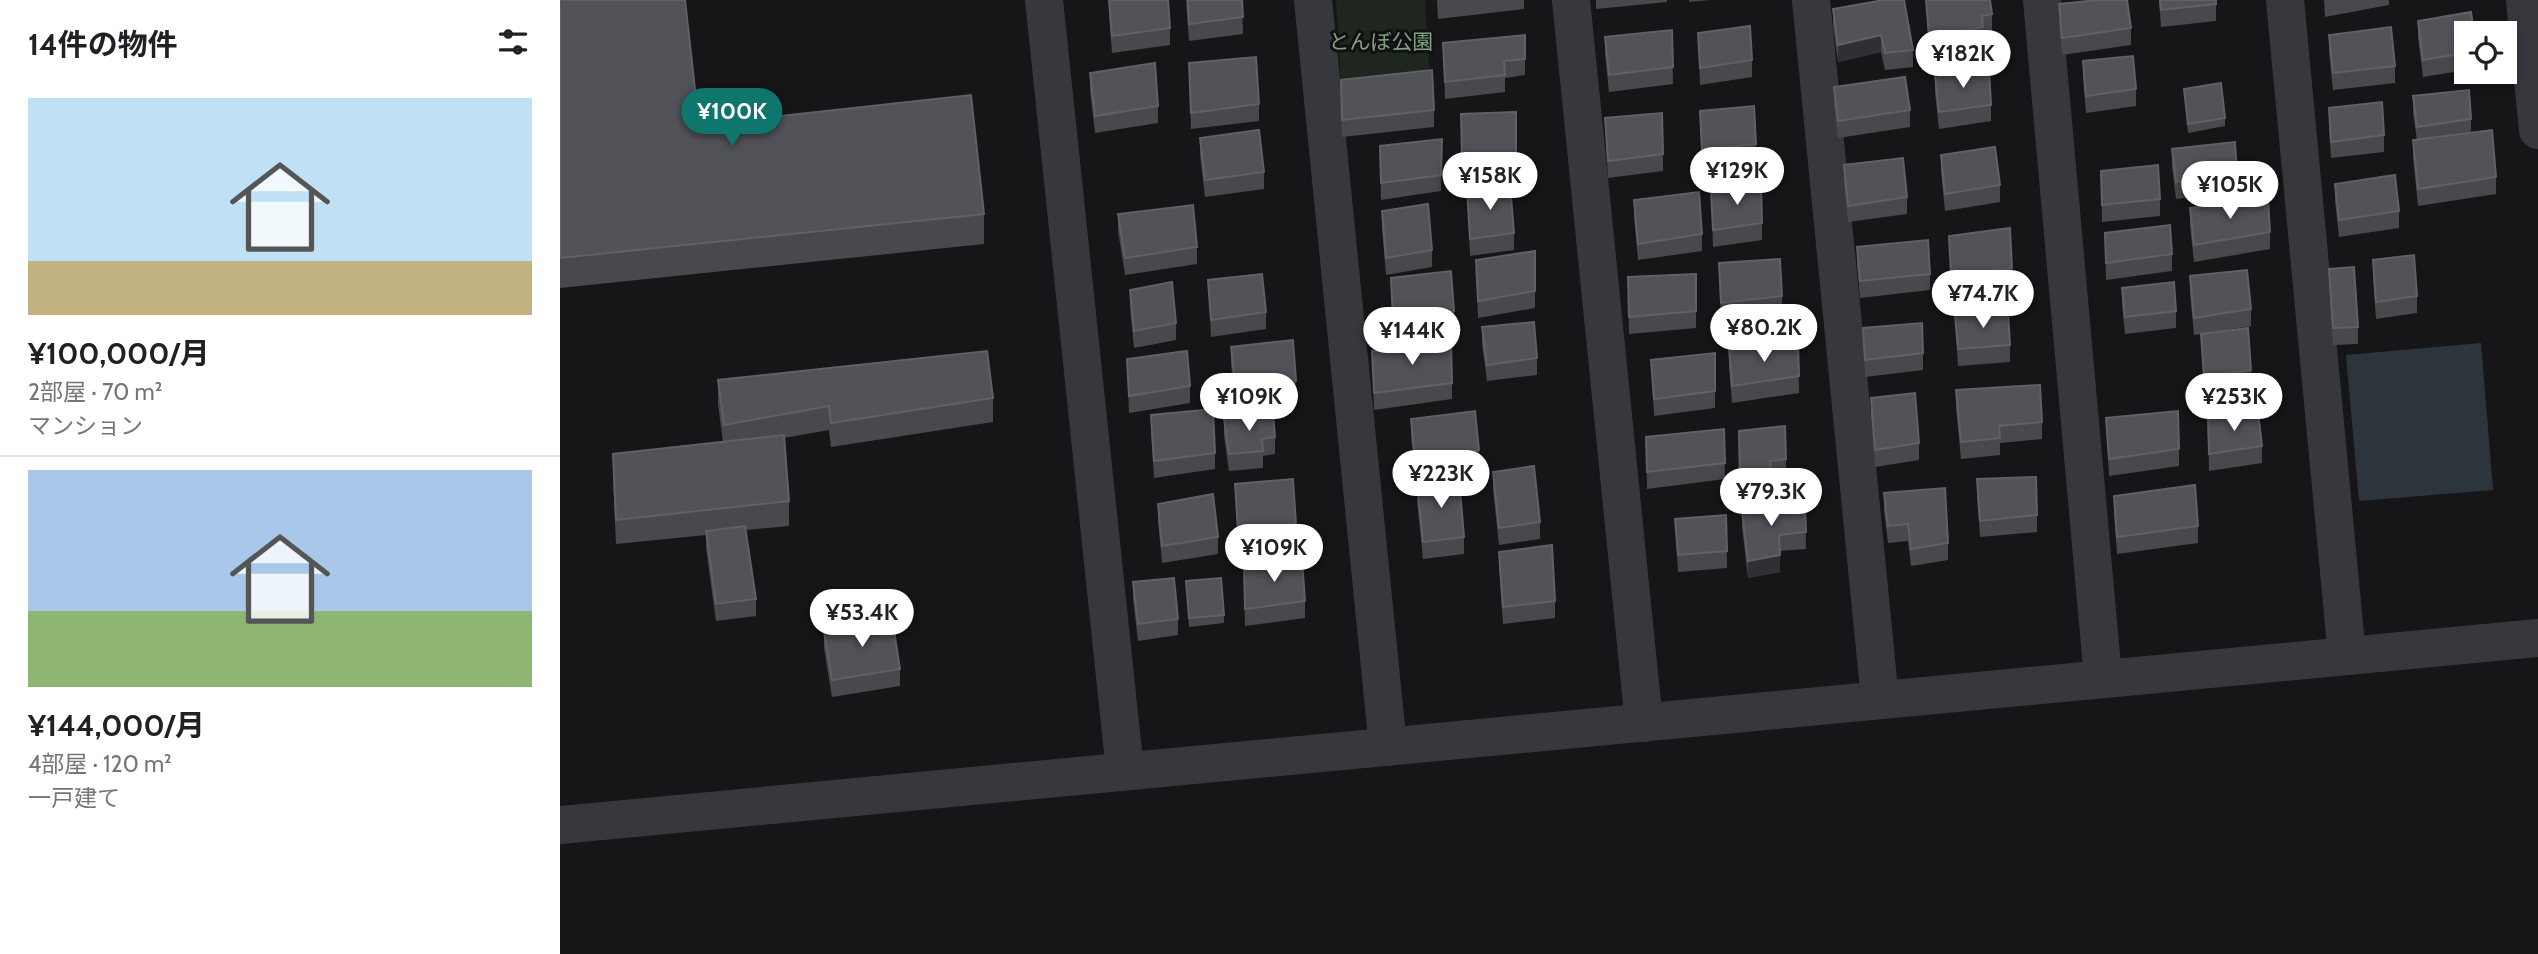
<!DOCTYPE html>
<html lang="ja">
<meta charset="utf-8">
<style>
body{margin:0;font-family:Cabin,"Noto Sans JP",sans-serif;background:#f2f2f2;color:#202124;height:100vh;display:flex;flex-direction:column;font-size:26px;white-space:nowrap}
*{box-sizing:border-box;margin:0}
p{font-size:23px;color:#757577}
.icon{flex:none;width:38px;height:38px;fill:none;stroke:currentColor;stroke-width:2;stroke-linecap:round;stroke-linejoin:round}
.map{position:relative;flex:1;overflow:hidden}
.drawer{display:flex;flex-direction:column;background:#fff;width:560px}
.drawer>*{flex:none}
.fabs{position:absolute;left:1894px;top:21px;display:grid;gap:14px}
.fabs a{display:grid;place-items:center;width:63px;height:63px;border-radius:0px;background:#fff;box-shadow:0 4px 10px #0003;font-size:35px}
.price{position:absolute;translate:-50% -60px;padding:0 16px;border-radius:24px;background:#fff;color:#222;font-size:23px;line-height:46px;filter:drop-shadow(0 2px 4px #0008)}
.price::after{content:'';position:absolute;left:50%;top:42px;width:21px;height:16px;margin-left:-10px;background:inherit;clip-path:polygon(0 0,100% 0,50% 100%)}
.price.current{background:#0f766e;color:#fff}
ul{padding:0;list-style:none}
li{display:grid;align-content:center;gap:14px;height:371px;padding:0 28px}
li+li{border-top:2px solid #e0e0e0}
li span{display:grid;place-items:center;height:217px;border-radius:0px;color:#555}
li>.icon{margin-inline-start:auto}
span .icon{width:126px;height:126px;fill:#fffc;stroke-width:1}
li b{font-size:30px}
h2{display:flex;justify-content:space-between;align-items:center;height:84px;padding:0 28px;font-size:30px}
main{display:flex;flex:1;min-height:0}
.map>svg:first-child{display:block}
.green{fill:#1e261f}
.water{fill:#2c353c}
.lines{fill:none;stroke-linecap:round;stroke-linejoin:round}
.minor{stroke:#37383d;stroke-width:38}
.wall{fill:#47494d}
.shaded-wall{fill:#2f3033}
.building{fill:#525359;stroke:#5f6168;stroke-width:2}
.labels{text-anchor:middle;stroke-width:6;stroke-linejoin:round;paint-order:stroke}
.park-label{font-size:21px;fill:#7fa381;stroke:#111113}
</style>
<main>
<section class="drawer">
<h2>14件の物件<svg class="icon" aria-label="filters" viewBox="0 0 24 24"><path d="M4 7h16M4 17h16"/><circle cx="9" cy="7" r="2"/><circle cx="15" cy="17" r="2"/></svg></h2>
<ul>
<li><span style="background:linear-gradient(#bfe0f5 75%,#c2b280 0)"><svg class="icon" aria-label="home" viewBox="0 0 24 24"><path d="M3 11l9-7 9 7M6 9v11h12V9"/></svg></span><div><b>¥100,000/月</b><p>2部屋 · 70 m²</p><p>マンション</p></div></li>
<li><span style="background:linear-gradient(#a9c7e8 65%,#8fb573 0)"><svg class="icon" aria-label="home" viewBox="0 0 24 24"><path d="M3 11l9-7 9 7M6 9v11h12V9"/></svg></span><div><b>¥144,000/月</b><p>4部屋 · 120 m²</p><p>一戸建て</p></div></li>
</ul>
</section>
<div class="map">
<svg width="1978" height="954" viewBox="0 0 1978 954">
<rect width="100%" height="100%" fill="#161618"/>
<path class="green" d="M 776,0 L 865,0 L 870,79 L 781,87 Z"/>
<path class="water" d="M 1921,343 L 1933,490 L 1799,501 L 1786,355 Z"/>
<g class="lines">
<path class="minor" d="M 484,0 L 565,771
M 753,0 L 828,747
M 1011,0 L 1084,723
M 1251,0 L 1320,700
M 1482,0 L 1543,678
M 1725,0 L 1787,656
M 1965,0 L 1978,130
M 0,825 L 1978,638"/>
</g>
<path class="wall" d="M 0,0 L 139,125 L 424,214 L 424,244 L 0,288 Z
M 549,0 L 610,28 L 610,45 L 552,53 L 549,14 Z
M 626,0 L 682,0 L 683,34 L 629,41 Z
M 877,0 L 964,0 L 964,9 L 878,19 Z
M 1036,0 L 1107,0 L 1107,2 L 1036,9 Z
M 1129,0 L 1150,0 L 1129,2 Z
M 1366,0 L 1432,14 L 1432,31 L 1423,32 L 1423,44 L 1369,54 Z
M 1599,0 L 1656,0 L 1656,21 L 1601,27 Z
M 1764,0 L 1829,0 L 1829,5 L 1765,17 Z
M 1499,4 L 1571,28 L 1571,45 L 1502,55 L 1499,21 Z
M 1273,9 L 1353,50 L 1353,67 L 1325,70 L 1321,52 L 1278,62 L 1273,26 Z
M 1858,21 L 1906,33 L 1906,70 L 1863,77 L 1858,38 Z
M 1112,30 L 1113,84 L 1049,92 L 1045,54 L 1045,37 Z
M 1138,33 L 1192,60 L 1192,77 L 1140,85 Z
M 965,35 L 965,75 L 945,78 L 945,92 L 885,99 L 883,43 Z
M 1769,35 L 1835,66 L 1835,83 L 1773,90 L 1769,52 Z
M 1523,61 L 1576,89 L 1576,106 L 1526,113 L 1523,77 Z
M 629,63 L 699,104 L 699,121 L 631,129 Z
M 530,73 L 598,106 L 598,123 L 535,133 L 530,90 Z
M 1375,75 L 1431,105 L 1431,121 L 1379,129 L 1375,92 Z
M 781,80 L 874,110 L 874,127 L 782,137 Z
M 1274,87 L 1350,110 L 1350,127 L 1278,138 L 1274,104 Z
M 1624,89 L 1665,118 L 1665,126 L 1628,133 Z
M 1853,96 L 1911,119 L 1911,133 L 1936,177 L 1936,194 L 1858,206 L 1853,157 L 1853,140 L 1857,140 L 1853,113 Z
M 1769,108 L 1824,135 L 1824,152 L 1771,158 L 1769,125 Z
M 1140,111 L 1196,144 L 1196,161 L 1142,167 Z
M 956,112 L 956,171 L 902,175 L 901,114 Z
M 1045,118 L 1103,154 L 1103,171 L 1048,178 Z
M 640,138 L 704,172 L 704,189 L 645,197 L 640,155 Z
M 882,139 L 881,191 L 821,200 L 820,146 Z
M 1612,149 L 1677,175 L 1677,192 L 1616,199 L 1612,166 Z
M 1381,155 L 1440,185 L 1440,202 L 1385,211 L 1381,172 Z
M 1284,165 L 1347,197 L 1347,214 L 1288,222 L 1284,182 Z
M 1541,171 L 1600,199 L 1600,216 L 1542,222 Z
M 1775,184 L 1839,211 L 1839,228 L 1779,237 L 1775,201 Z
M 907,189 L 954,233 L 954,250 L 910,256 Z
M 1151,190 L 1202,223 L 1202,240 L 1153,247 Z
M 1074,200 L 1142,234 L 1142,251 L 1078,260 L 1074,217 Z
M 1630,208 L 1710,232 L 1710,249 L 1634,262 L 1630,225 Z
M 822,211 L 872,250 L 872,267 L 826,275 L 822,228 Z
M 558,214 L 637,247 L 637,264 L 565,275 L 558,231 Z
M 1545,233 L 1612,254 L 1612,271 L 1546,280 Z
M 1389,236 L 1452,268 L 1452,285 L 1391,292 Z
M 1297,247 L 1370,274 L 1370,290 L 1300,298 L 1297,264 Z
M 975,251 L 975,308 L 918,318 L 916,260 Z
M 1813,260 L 1857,296 L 1857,313 L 1816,319 L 1813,277 Z
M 1159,263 L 1222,296 L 1222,313 L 1161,320 Z
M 1769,269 L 1798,327 L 1798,344 L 1773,345 L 1769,286 Z
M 1136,274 L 1136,328 L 1069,334 L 1068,277 Z
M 1630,276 L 1691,309 L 1691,326 L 1634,335 L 1630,293 Z
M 831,278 L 894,311 L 894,328 L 833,336 Z
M 648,280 L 706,312 L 706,329 L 651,337 Z
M 1562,288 L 1616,311 L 1616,328 L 1565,334 L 1562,305 Z
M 570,290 L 616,323 L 616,340 L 574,348 L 570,307 Z
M 1395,315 L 1450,345 L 1450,362 L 1398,366 Z
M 922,327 L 977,358 L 977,375 L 927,381 L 922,344 Z
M 1303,328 L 1363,353 L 1363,370 L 1305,377 Z
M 1641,334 L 1691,370 L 1691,387 L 1644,394 Z
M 1238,343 L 1239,393 L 1172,403 L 1169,366 L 1169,349 Z
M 671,347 L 736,381 L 736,398 L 676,407 L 671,364 Z
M 812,351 L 892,383 L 892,399 L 814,410 Z
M 1155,353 L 1155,408 L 1094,416 L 1091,360 Z
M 567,359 L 630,386 L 630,403 L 569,413 Z
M 158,380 L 433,398 L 433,422 L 271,447 L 269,430 L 224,438 L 229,501 L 229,526 L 186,530 L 196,599 L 196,616 L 156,621 L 146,548 L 146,535 L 56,544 L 53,478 L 53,454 L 163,442 L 158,404 Z
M 1396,390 L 1482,422 L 1482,439 L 1440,443 L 1440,455 L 1401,459 L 1396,407 Z
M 1311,398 L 1359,443 L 1359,460 L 1315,467 L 1311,415 Z
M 591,415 L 655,453 L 655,469 L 594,478 L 591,432 Z
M 1546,418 L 1619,449 L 1619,466 L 1549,476 Z
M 664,419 L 715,437 L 715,454 L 703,456 L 703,468 L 669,471 L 664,436 Z
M 851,419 L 919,450 L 919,467 L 855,476 L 851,436 Z
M 1648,419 L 1702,446 L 1702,463 L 1649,471 Z
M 1164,429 L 1165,479 L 1087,489 L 1086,437 Z
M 1179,431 L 1226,459 L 1226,476 L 1212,478 L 1212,499 L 1180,503 Z
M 933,472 L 980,522 L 980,539 L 939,545 L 933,489 Z
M 1417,479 L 1477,515 L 1477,532 L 1420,537 L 1417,496 Z
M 857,483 L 904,537 L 904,554 L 863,559 L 857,500 Z
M 675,484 L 736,524 L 736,541 L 678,546 Z
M 1324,493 L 1388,543 L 1388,560 L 1351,566 L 1348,541 L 1328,543 L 1324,510 Z
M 1554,496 L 1638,526 L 1638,543 L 1557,554 L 1554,513 Z
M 1245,503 L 1246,549 L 1219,551 L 1220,572 L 1188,578 L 1182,527 L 1182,510 Z
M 598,504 L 658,537 L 658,554 L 602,563 L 598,521 Z
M 1166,515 L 1167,568 L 1118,572 L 1115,519 Z
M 939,552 L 995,601 L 995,618 L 943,624 L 939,568 Z
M 684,565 L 745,601 L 745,618 L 685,626 Z
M 626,581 L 664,615 L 664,623 L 629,627 Z
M 573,582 L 618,619 L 618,635 L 578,641 L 573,599 Z
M 264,631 L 340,669 L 340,686 L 272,697 L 264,648 Z"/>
<path class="shaded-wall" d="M 1321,35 L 1321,52 L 1278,62 L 1278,45 Z
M 1220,555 L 1220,572 L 1188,578 L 1188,561 Z"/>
<path class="building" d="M 0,0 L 125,0 L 139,125 L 411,95 L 424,214 L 0,258 Z
M 549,0 L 608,0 L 610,28 L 552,36 Z
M 628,0 L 682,0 L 683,17 L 629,24 Z
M 1324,0 L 1344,0 L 1353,50 L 1325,53 L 1321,35 L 1278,45 L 1273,9 Z
M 1366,0 L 1430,0 L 1432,14 L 1422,16 L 1423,27 L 1369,37 Z
M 1538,0 L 1567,0 L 1571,28 L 1502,38 L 1499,4 Z
M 1600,0 L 1656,0 L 1656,4 L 1601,10 Z
M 1911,12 L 1914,33 L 1906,33 L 1906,53 L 1863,60 L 1858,21 Z
M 1190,26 L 1192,60 L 1140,68 L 1138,33 Z
M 1831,27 L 1835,66 L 1773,73 L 1769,35 Z
M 1112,30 L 1113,67 L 1049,75 L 1045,37 Z
M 965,35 L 965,59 L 944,61 L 945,75 L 885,82 L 883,43 Z
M 1573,56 L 1576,89 L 1526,96 L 1523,61 Z
M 696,57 L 699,104 L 631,113 L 629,63 Z
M 595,63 L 598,106 L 535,116 L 530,73 Z
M 1429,68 L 1431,105 L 1379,112 L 1375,75 Z
M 872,70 L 874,110 L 782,120 L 781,80 Z
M 1345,77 L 1350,110 L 1278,121 L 1274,87 Z
M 1661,83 L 1665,118 L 1628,124 L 1624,89 Z
M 1909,90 L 1911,119 L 1857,127 L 1853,96 Z
M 1822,102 L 1824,135 L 1771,142 L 1769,108 Z
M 1194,106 L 1196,144 L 1142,150 L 1140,111 Z
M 956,112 L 956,154 L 902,158 L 901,114 Z
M 1102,113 L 1103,154 L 1048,161 L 1045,118 Z
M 699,130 L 704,172 L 645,180 L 640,138 Z
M 1932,130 L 1936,177 L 1858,189 L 1853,140 Z
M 882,139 L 881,175 L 821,183 L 820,146 Z
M 1675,142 L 1677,175 L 1616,182 L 1612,149 Z
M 1435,147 L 1440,185 L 1385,194 L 1381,155 Z
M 1343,158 L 1347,197 L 1288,206 L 1284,165 Z
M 1598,165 L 1600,199 L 1542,205 L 1541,171 Z
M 1835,175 L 1839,211 L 1779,220 L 1775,184 Z
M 1201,184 L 1202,223 L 1153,230 L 1151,190 Z
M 950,185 L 954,233 L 910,239 L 907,189 Z
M 1139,192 L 1142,234 L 1078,244 L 1074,200 Z
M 1708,198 L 1710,232 L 1634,245 L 1630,208 Z
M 868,204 L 872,250 L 826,258 L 822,211 Z
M 633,205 L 637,247 L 565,258 L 558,214 Z
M 1610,225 L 1612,254 L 1546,263 L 1545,233 Z
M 1450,228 L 1452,268 L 1391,275 L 1389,236 Z
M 1368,240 L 1370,274 L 1300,281 L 1297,247 Z
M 975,251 L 975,291 L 918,301 L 916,260 Z
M 1854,255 L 1857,296 L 1816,302 L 1813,260 Z
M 1220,259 L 1222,296 L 1161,303 L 1159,263 Z
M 1794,267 L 1798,327 L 1773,328 L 1769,269 Z
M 1687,270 L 1691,309 L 1634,318 L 1630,276 Z
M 891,271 L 894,311 L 833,319 L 831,278 Z
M 702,274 L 706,312 L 651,320 L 648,280 Z
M 1136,274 L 1136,311 L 1069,317 L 1068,277 Z
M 612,282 L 616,323 L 574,331 L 570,290 Z
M 1614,282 L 1616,311 L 1565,317 L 1562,288 Z
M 1448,312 L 1450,345 L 1398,349 L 1395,315 Z
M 974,322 L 977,358 L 927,365 L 922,327 Z
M 1362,323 L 1363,353 L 1305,360 L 1303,328 Z
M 1688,328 L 1691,370 L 1644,377 L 1641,334 Z
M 733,340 L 736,381 L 676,390 L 671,347 Z
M 891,342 L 892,383 L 814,393 L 812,351 Z
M 1238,343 L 1239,376 L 1172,386 L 1169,349 Z
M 427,351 L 433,398 L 271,423 L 269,406 L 164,425 L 158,380 Z
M 627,351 L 630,386 L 569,396 L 567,359 Z
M 1155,353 L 1155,391 L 1094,399 L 1091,360 Z
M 1480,385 L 1482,422 L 1439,426 L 1440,438 L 1401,442 L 1396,390 Z
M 1355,393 L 1359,443 L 1315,450 L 1311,398 Z
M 653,409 L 655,453 L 594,461 L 591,415 Z
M 915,411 L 919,450 L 855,459 L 851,419 Z
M 1618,411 L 1619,449 L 1549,459 L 1546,418 Z
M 1698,412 L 1702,446 L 1649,454 L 1648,419 Z
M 713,413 L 715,437 L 702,439 L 703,451 L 669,454 L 664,419 Z
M 1225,426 L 1226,459 L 1210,461 L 1212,482 L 1180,486 L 1179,431 Z
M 1164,429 L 1165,463 L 1087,472 L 1086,437 Z
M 224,435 L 229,501 L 56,520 L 53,454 Z
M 974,466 L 980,522 L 939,528 L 933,472 Z
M 1476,477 L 1477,515 L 1420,521 L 1417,479 Z
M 899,478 L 904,537 L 863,542 L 857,483 Z
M 733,479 L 736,524 L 678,530 L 675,484 Z
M 1635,485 L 1638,526 L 1557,537 L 1554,496 Z
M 1385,488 L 1388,543 L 1351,549 L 1348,524 L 1328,526 L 1324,493 Z
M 653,494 L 658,537 L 602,546 L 598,504 Z
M 1245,503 L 1246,532 L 1219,535 L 1220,555 L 1188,561 L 1182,510 Z
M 1166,515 L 1167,551 L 1118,555 L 1115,519 Z
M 185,526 L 196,599 L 156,604 L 146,531 Z
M 992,545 L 995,601 L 943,607 L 939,552 Z
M 742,560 L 745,601 L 685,609 L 684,565 Z
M 614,578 L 618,619 L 578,624 L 573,582 Z
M 661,578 L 664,615 L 629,618 L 626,581 Z
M 332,618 L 340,669 L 272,680 L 264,631 Z"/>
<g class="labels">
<g class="park-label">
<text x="821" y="49">とんぼ公園</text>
</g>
</g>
</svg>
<div class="fabs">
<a><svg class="icon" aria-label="locate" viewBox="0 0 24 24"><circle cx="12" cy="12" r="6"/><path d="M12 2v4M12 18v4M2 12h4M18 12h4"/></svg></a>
</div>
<b class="price" style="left:1403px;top:90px">¥182K</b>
<b class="price current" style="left:172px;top:148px">¥100K</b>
<b class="price" style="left:1177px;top:207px">¥129K</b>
<b class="price" style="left:930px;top:212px">¥158K</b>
<b class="price" style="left:1670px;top:221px">¥105K</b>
<b class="price" style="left:1423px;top:330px">¥74.7K</b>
<b class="price" style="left:1204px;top:364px">¥80.2K</b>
<b class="price" style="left:852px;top:367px">¥144K</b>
<b class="price" style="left:689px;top:433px">¥109K</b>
<b class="price" style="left:1674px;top:433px">¥253K</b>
<b class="price" style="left:881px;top:510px">¥223K</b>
<b class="price" style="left:1211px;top:528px">¥79.3K</b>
<b class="price" style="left:714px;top:584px">¥109K</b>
<b class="price" style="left:302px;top:649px">¥53.4K</b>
</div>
</main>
